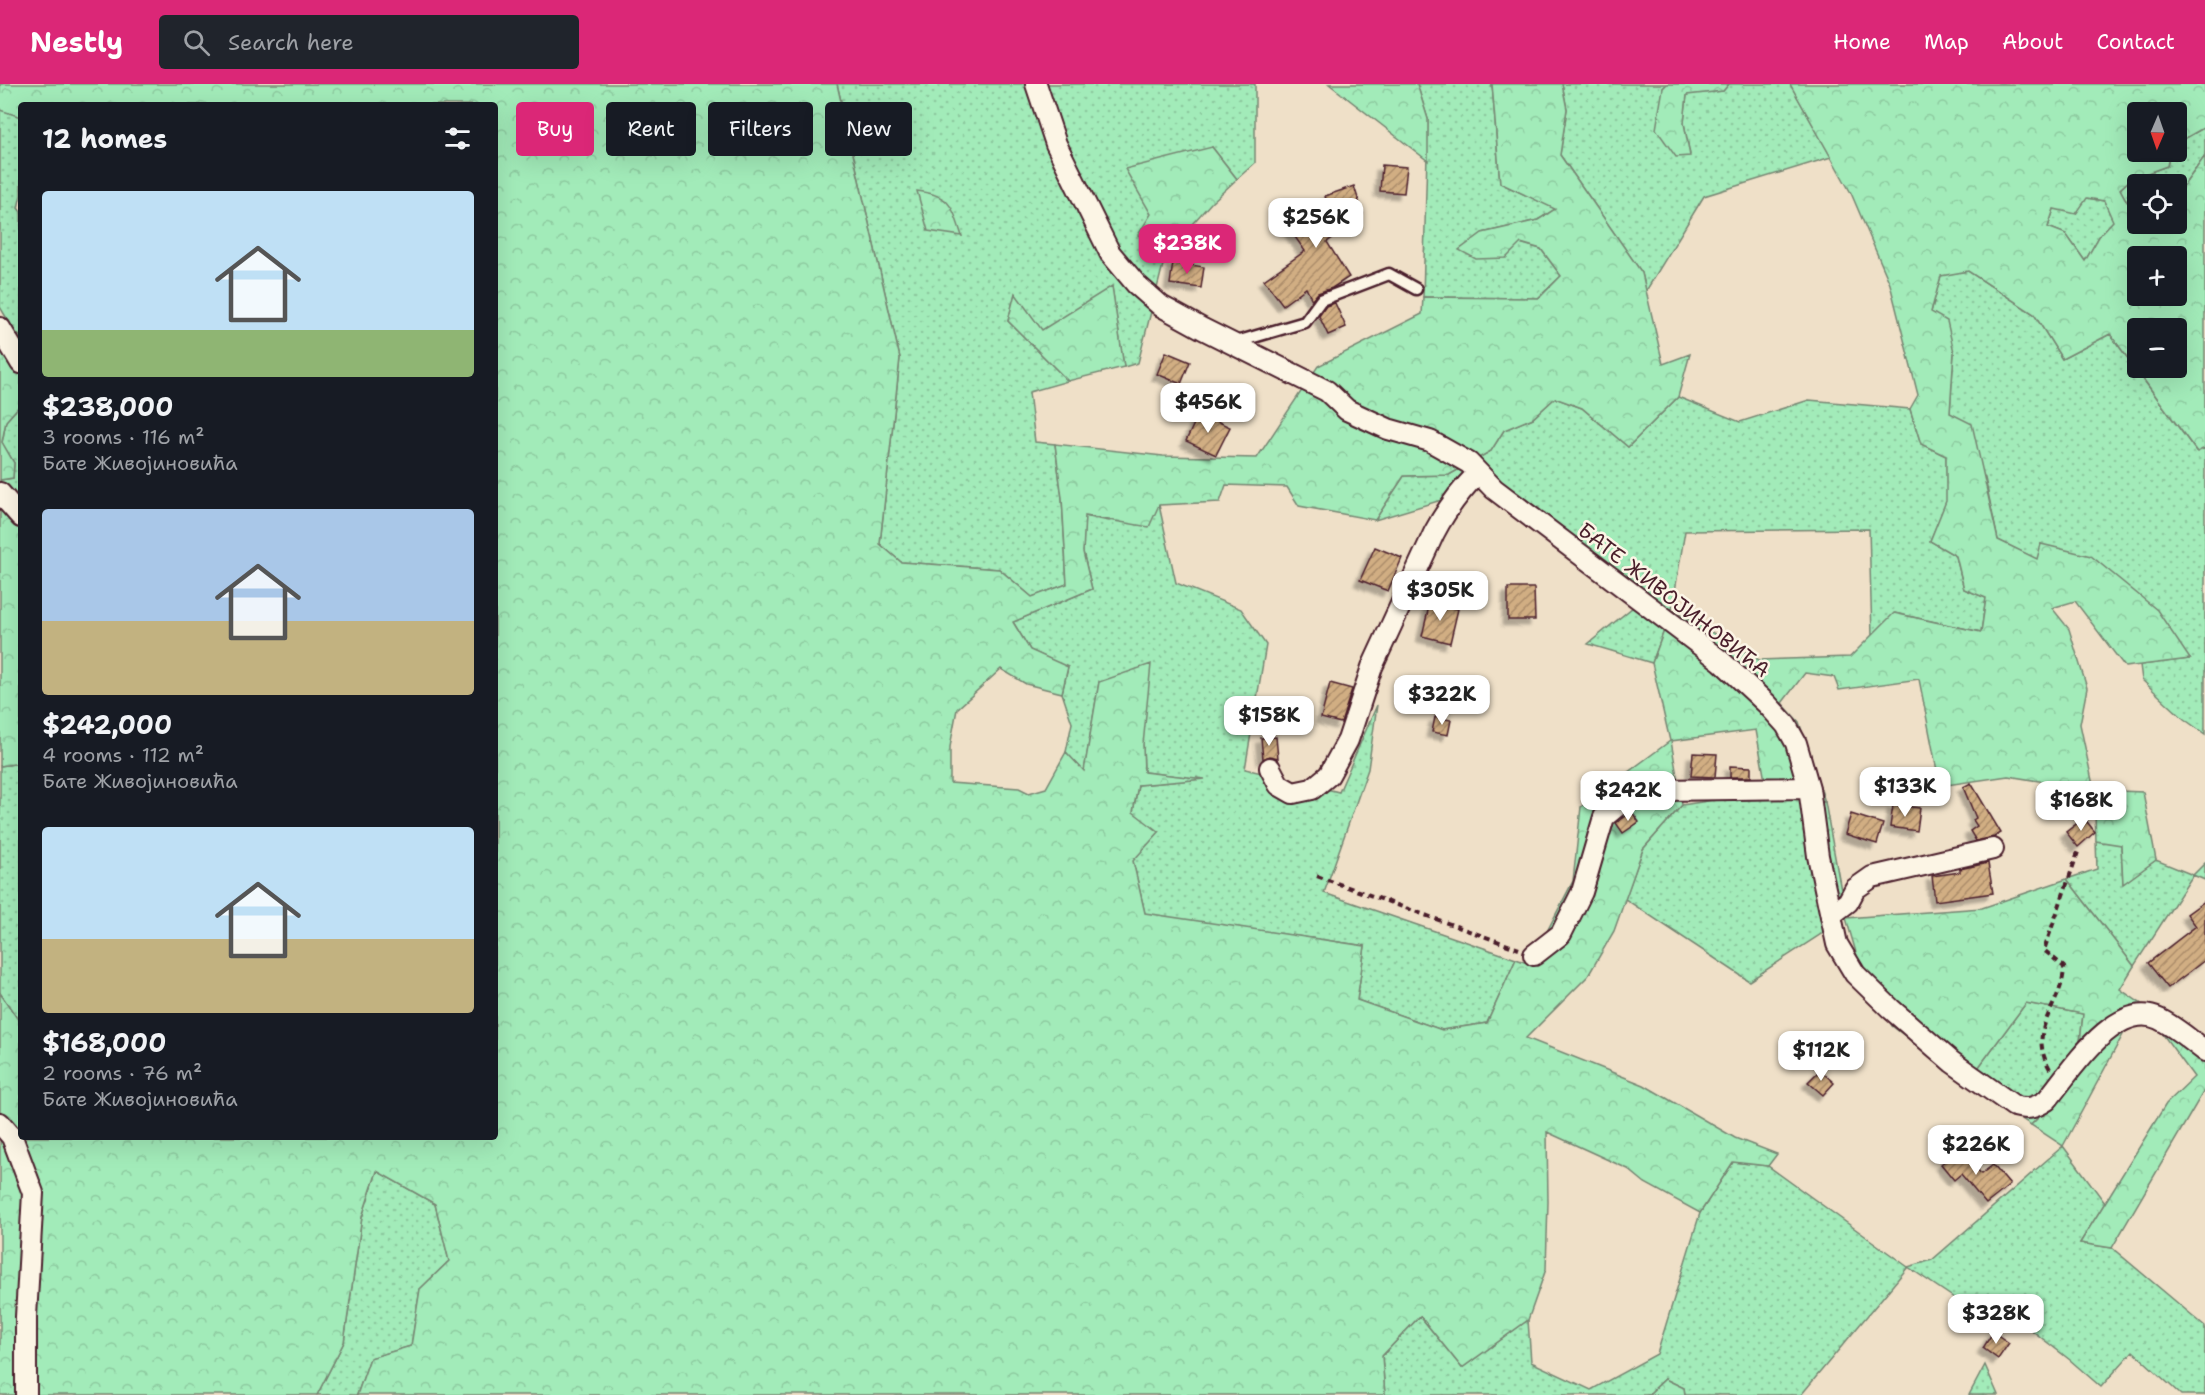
<!DOCTYPE html>
<meta charset="utf-8">
<style>
body{margin:0;font-family:"Shantell Sans",sans-serif;background:#20242c;color:#f1f3f6;height:100vh;display:flex;flex-direction:column;font-size:22px;white-space:nowrap}
*{box-sizing:border-box;margin:0}
p{font-size:20px;color:#9ea1a6}
.icon{flex:none;width:33px;height:33px;fill:none;stroke:currentColor;stroke-width:2;stroke-linecap:round;stroke-linejoin:round}
.map{position:relative;flex:1;overflow:hidden}
.details{position:absolute;left:18px;top:18px;width:480px;height:1038px;display:flex;flex-direction:column;background:#171b24;border-radius:6px;box-shadow:0 6px 24px #0002}
.details>*{flex:none}
.banner{position:absolute;left:516px;top:18px;width:570px;height:54px;display:flex;gap:12px}
.needle{width:39px;rotate:182deg}
.buttons{position:absolute;left:2127px;top:18px;display:grid;gap:12px}
.buttons a{display:grid;place-items:center;width:60px;height:60px;border-radius:6px;background:#171b24;box-shadow:0 6px 24px #0002;font-size:30px}
.price{position:absolute;translate:-50% -51px;padding:0 14px;border-radius:12px;background:#fff;color:#222;font-size:20px;line-height:39px;filter:drop-shadow(0 2px 3px #0008)}
.price::after{content:'';position:absolute;left:50%;top:36px;width:18px;height:14px;margin-left:-9px;background:inherit;clip-path:polygon(0 0,100% 0,50% 100%)}
.price.active{background:#db2777;color:#fff}
ul{padding:0;list-style:none}
li{display:grid;align-content:center;gap:12px;height:318px;padding:0 24px}
li span{display:grid;place-items:center;height:186px;border-radius:6px;color:#555}
li>.icon{margin-inline-start:auto}
span .icon{width:108px;height:108px;fill:#fffc;stroke-width:1}
li b{font-size:26px}
h2{display:flex;justify-content:space-between;align-items:center;height:72px;padding:0 24px;font-size:26px}
.pill{padding:0 21px;border-radius:6px;background:#171b24;box-shadow:0 6px 24px #0002;font-size:21px;line-height:54px}
.pill.active{background:#db2777;color:#fff}
header{display:flex;align-items:center;gap:36px;box-sizing:border-box;height:84px;padding:0 30px;background:#db2777;color:#fff}
header strong{font-size:28px}
nav{display:flex;gap:33px;margin-inline-start:auto;font-size:21px}
.search{width:420px;height:54px;background:#20242c;display:flex;align-items:center;gap:15px;box-sizing:border-box;padding:0 21px;border-radius:6px;color:#9ea1a6;font-size:22px}
.map>svg:first-child{display:block}
.grass{fill:url(#grass-dots);stroke:#768572;stroke-width:1.5}
.forest{fill:url(#forest-crowns);stroke:#768572;stroke-width:1.5;fill-rule:evenodd}
.building{fill:url(#building-hatch);stroke:#4a1f2b;stroke-width:1.5;filter:url(#shadow)}
.lines{fill:none;stroke-linecap:round;stroke-linejoin:round}
.service-casing{stroke:#4a1f2b;stroke-width:15}
.minor-casing{stroke:#4a1f2b;stroke-width:24}
.path{stroke:#4a1f2b;stroke-width:4;stroke-dasharray:6 4.5;stroke-linecap:butt}
.service{stroke:#fcf5e5;stroke-width:10}
.minor{stroke:#fcf5e5;stroke-width:20}
.labels{text-anchor:middle;stroke-width:5;stroke-linejoin:round;paint-order:stroke}
.street-label{font-size:21px;fill:#4a1f2b;stroke:#fcf5e5}
</style>
<header>
<strong>Nestly</strong>
<div class="search"><svg class="icon" aria-label="search" viewBox="0 0 24 24"><circle cx="10" cy="10" r="6"/><path d="M15 15l6 6"/></svg>Search here</div>
<nav><a>Home</a><a>Map</a><a>About</a><a>Contact</a></nav>
</header>
<div class="map">
<svg width="2205" height="1311" viewBox="0 0 2205 1311">
<defs>
<pattern id="grass-dots" width="8" height="8" patternUnits="userSpaceOnUse" patternTransform="scale(1.5)"><rect width="8" height="8" fill="#a2ebb9"/><path d="M2 2h.1M6 6h.1" fill="none" stroke="#8dc99f" stroke-width="1.8" stroke-linecap="round"/></pattern>
<pattern id="forest-crowns" width="20" height="18" patternUnits="userSpaceOnUse" patternTransform="scale(1.5)"><rect width="20" height="18" fill="#a2ebb9"/><path d="M2 6a3 3 0 1 1 6 0M12 15a3 3 0 1 1 6 0" fill="none" stroke="#8dc99f"/></pattern>
<pattern id="building-hatch" width="6" height="6" patternUnits="userSpaceOnUse" patternTransform="scale(1.5)"><rect width="6" height="6" fill="#d1ae83"/><path d="M-1 1l2-2M0 6l6-6M5 7l2-2" fill="none" stroke="#ac8d6b"/></pattern>
<filter id="shadow"><feDropShadow dx="-5.5" dy="5.5" stdDeviation="1.5" flood-color="#0004"/></filter>
</defs>
<rect width="100%" height="100%" fill="#efe0c8"/>
<filter id="ink" filterUnits="userSpaceOnUse"><feTurbulence type="fractalNoise" baseFrequency=".0167" numOctaves="2"/><feDisplacementMap in="SourceGraphic" scale="12" xChannelSelector="R" yChannelSelector="G"/><feConvolveMatrix kernelMatrix="1 2 1 2 8 2 1 2 1" color-interpolation-filters="sRGB"/></filter>
<g filter="url(#ink)">
<path class="grass" d="M 837,0 L 1255,0 L 1255,79 L 1237,95 L 1212,63 L 1152,130 L 1139,151 L 1166,169 L 1138,279 L 1124,283 L 1112,203 L 1042,247 L 1015,210 L 1008,237 L 1068,297 L 1029,308 L 1035,358 L 1055,360 L 1062,414 L 1067,500 L 1032,513 L 999,485 L 901,478 L 880,460 L 900,274 Z
M 1417,0 L 1492,0 L 1500,99 L 1556,125 L 1538,136 L 1482,149 L 1541,165 L 1561,192 L 1538,214 L 1423,213 L 1428,35 Z
M 1562,0 L 1667,0 L 1663,4 L 1690,71 L 1684,39 L 1687,10 L 1723,7 L 1729,0 L 1790,0 L 1831,73 L 1704,112 L 1646,207 L 1642,189 L 1560,71 L 1567,25 Z
M 0,25 L 21,33 L 21,111 L 18,124 L 21,128 L 21,253 L 15,248 L 0,223 Z
M 2205,43 L 2205,72 L 2177,111 L 2176,100 L 2138,100 L 2137,116 L 2127,118 L 2120,105 L 2131,95 L 2167,82 L 2170,68 L 2176,68 L 2177,59 Z
M 2087,114 L 2104,117 L 2114,137 L 2100,151 L 2085,177 L 2066,150 L 2048,143 L 2054,125 Z
M 1968,187 L 2034,230 L 2062,275 L 2110,250 L 2196,367 L 2205,364 L 2205,650 L 2184,635 L 2142,596 L 2140,581 L 2190,575 L 2041,460 L 2038,476 L 1998,456 L 1985,394 L 1950,329 L 1954,268 L 1931,228 L 1941,191 Z
M 1678,313 L 1740,338 L 1809,316 L 1910,325 L 1921,360 L 1946,372 L 1947,417 L 1930,457 L 1956,472 L 1964,505 L 1986,514 L 1981,548 L 1895,529 L 1872,552 L 1869,445 L 1685,447 L 1672,525 L 1652,579 L 1588,560 L 1633,523 L 1478,405 L 1375,436 L 1404,392 L 1449,391 L 1491,367 L 1504,346 L 1533,334 L 1555,314 L 1582,324 L 1628,363 Z
M 21,320 L 21,424 L 0,402 L 0,396 L 13,394 L 14,379 L 2,359 L 6,337 Z
M 1159,421 L 1176,499 L 1241,525 L 1266,561 L 1245,685 L 1339,708 L 1377,621 L 1368,685 L 1324,809 L 1516,875 L 1487,939 L 1442,946 L 1357,916 L 1365,862 L 1145,830 L 1133,777 L 1133,728 L 1138,701 L 1201,695 L 1144,688 L 1143,661 L 1099,598 L 1084,688 L 1066,668 L 1072,639 L 1062,609 L 1068,584 L 1030,566 L 1013,538 L 1092,505 L 1083,468 L 1084,432 L 1109,437 Z
M 21,679 L 21,940 L 0,909 L 0,682 Z
M 1767,708 L 1825,718 L 1846,834 L 1749,897 L 1625,815 L 1643,765 L 1682,721 Z
M 2096,757 L 2121,760 L 2123,799 L 2156,776 L 2193,791 L 2205,779 L 2205,796 L 2193,791 L 2134,882 L 2067,795 L 2097,785 Z
M 2026,919 L 2083,930 L 2076,996 L 2031,1041 L 1967,999 Z
M 2063,1062 L 2105,1119 L 2080,1159 L 2112,1164 L 2205,1242 L 2205,1311 L 2181,1311 L 2133,1267 L 2101,1303 L 2070,1276 L 1994,1217 L 1981,1232 L 1908,1183 L 1801,1311 L 1685,1311 L 1684,1304 L 1665,1295 L 1648,1311 L 1385,1311 L 1382,1272 L 1420,1232 L 1462,1284 L 1528,1236 L 1531,1278 L 1591,1306 L 1657,1270 L 1700,1129 L 1733,1078 L 1768,1082 L 1908,1183 L 1932,1176 Z
M 377,1087 L 435,1120 L 449,1177 L 420,1205 L 411,1262 L 370,1274 L 357,1311 L 317,1311 L 344,1258 L 362,1133 Z
M 1985,1281 L 1998,1311 L 1969,1311 Z"/>
<path class="forest" d="M 0,0 L 837,0 L 900,274 L 880,460 L 901,478 L 999,485 L 1032,513 L 1067,500 L 1062,414 L 1055,360 L 1163,372 L 1257,374 L 1318,282 L 1422,230 L 1423,213 L 1539,214 L 1561,192 L 1541,165 L 1521,159 L 1506,174 L 1476,175 L 1459,166 L 1482,149 L 1538,136 L 1555,125 L 1500,99 L 1492,0 L 1562,0 L 1567,25 L 1560,71 L 1642,189 L 1663,280 L 1690,270 L 1678,313 L 1628,363 L 1582,324 L 1555,314 L 1533,334 L 1504,346 L 1491,367 L 1449,391 L 1404,392 L 1375,436 L 1299,422 L 1287,403 L 1226,401 L 1220,418 L 1159,421 L 1149,443 L 1085,432 L 1083,468 L 1092,505 L 1013,538 L 1030,566 L 1068,583 L 1062,609 L 1026,600 L 1001,585 L 957,625 L 950,663 L 950,699 L 1019,704 L 1029,709 L 1046,704 L 1066,668 L 1084,687 L 1099,598 L 1151,580 L 1143,661 L 1144,688 L 1205,695 L 1138,701 L 1133,728 L 1159,748 L 1133,777 L 1145,829 L 1365,862 L 1357,916 L 1442,946 L 1487,939 L 1516,875 L 1530,880 L 1573,797 L 1581,723 L 1670,657 L 1652,579 L 1672,525 L 1759,576 L 1850,573 L 1894,529 L 1981,548 L 1986,514 L 1964,505 L 1956,472 L 1930,457 L 1946,417 L 1946,372 L 1921,360 L 1910,325 L 1918,311 L 1890,200 L 1851,109 L 1790,0 L 2205,0 L 2205,43 L 2177,59 L 2176,28 L 2138,28 L 2138,68 L 2170,68 L 2167,82 L 2131,95 L 2120,105 L 2127,118 L 2137,116 L 2138,140 L 2176,140 L 2177,111 L 2205,72 L 2205,364 L 2197,368 L 2110,250 L 2062,275 L 2034,230 L 1968,187 L 1941,192 L 1931,228 L 1947,237 L 1954,268 L 1950,329 L 1972,340 L 1998,456 L 2037,475 L 2041,460 L 2091,472 L 2157,526 L 2190,575 L 2125,583 L 2075,517 L 2052,524 L 2069,545 L 2087,604 L 2080,640 L 2094,706 L 2143,708 L 2156,776 L 2123,800 L 2121,761 L 2096,757 L 2094,706 L 2008,692 L 1940,702 L 1919,595 L 1839,606 L 1834,593 L 1805,589 L 1782,619 L 1799,638 L 1825,718 L 1767,708 L 1756,646 L 1671,657 L 1682,721 L 1643,765 L 1614,847 L 1588,892 L 1526,954 L 1644,1001 L 1735,1054 L 1777,1070 L 1768,1082 L 1733,1078 L 1700,1129 L 1645,1099 L 1628,1085 L 1547,1048 L 1548,1118 L 1546,1185 L 1528,1236 L 1462,1284 L 1420,1232 L 1382,1272 L 1385,1311 L 357,1311 L 370,1274 L 411,1262 L 420,1205 L 449,1177 L 435,1120 L 377,1087 L 362,1133 L 344,1258 L 317,1311 L 0,1311 L 0,909 L 21,940 L 21,1053 L 495,1053 L 495,21 L 21,21 L 21,33 L 0,26 ZM 2087,114 L 2104,117 L 2113,137 L 2100,151 L 2085,177 L 2066,150 L 2048,143 L 2054,125 L 2076,130 ZM 2138,172 L 2176,172 L 2176,212 L 2138,212 ZM 2138,244 L 2176,244 L 2176,284 L 2138,284 Z
M 1329,0 L 1417,0 L 1428,35 L 1428,77 Z
M 1667,0 L 1729,0 L 1723,7 L 1687,11 L 1684,39 L 1690,72 L 1676,73 L 1656,45 L 1663,4 Z
M 1212,63 L 1237,95 L 1211,119 L 1166,169 L 1138,151 L 1151,130 L 1125,85 Z
M 917,107 C 951,111 952,122 962,152 L 928,147 Z
M 1112,202 L 1124,283 L 1068,297 L 1008,237 L 1015,209 L 1042,246 Z
M 15,248 L 21,253 L 21,320 L 6,337 L 2,358 L 14,379 L 13,394 L 0,396 L 0,258 Z
M 0,402 L 21,424 L 21,679 L 0,682 Z
M 2067,795 L 2134,882 L 2120,905 L 2205,964 L 2205,1005 L 2112,1164 L 2080,1159 L 2166,1020 L 2194,993 L 2140,919 L 2063,1062 L 2031,1041 L 2076,996 L 2083,930 L 2026,919 L 1967,999 L 1892,942 L 1857,872 L 1846,834 L 1982,824 Z
M 1665,1295 L 1684,1304 L 1685,1311 L 1648,1311 Z"/>
<path class="building" d="M 1382,81 L 1407,83 L 1404,109 L 1380,107 Z
M 1354,102 L 1363,130 L 1326,142 L 1334,153 L 1327,158 L 1349,193 L 1332,204 L 1318,209 L 1312,216 L 1306,204 L 1283,221 L 1264,196 L 1305,167 L 1288,143 L 1326,116 L 1325,112 Z
M 1173,178 L 1204,183 L 1201,204 L 1170,200 Z
M 1335,219 L 1346,243 L 1328,251 L 1319,232 L 1326,222 Z
M 1166,268 L 1190,278 L 1181,300 L 1157,290 Z
M 1199,329 L 1230,343 L 1216,371 L 1186,357 Z
M 1375,463 L 1402,474 L 1388,507 L 1360,496 Z
M 1508,504 L 1534,504 L 1535,536 L 1508,536 Z
M 1430,518 L 1458,525 L 1450,559 L 1422,552 Z
M 1330,599 L 1352,605 L 1341,639 L 1321,634 Z
M 1435,633 L 1451,636 L 1448,651 L 1432,648 Z
M 1276,653 L 1278,674 L 1270,672 L 1263,675 L 1261,654 Z
M 1693,669 L 1717,670 L 1715,693 L 1691,692 Z
M 1730,682 L 1751,683 L 1751,693 L 1730,693 Z
M 1971,699 L 2001,749 L 1994,753 L 1976,757 L 1970,747 L 1977,742 L 1973,736 L 1976,734 L 1963,703 Z
M 1893,721 L 1920,724 L 1917,747 L 1890,743 Z
M 1632,728 L 1639,738 L 1623,749 L 1616,739 Z
M 1851,730 L 1883,740 L 1877,760 L 1845,750 Z
M 2084,734 L 2095,748 L 2078,763 L 2066,748 Z
M 1988,779 L 1993,809 L 1935,817 L 1932,792 L 1960,788 L 1960,785 Z
M 2205,817 L 2205,876 L 2168,904 L 2148,879 L 2196,842 L 2187,830 Z
M 1820,986 L 1834,999 L 1823,1011 L 1808,998 Z
M 1961,1064 L 1981,1090 L 1993,1081 L 2010,1101 L 1986,1120 L 1961,1090 L 1954,1096 L 1941,1080 Z
M 1993,1248 L 2009,1259 L 1998,1275 L 1983,1264 Z"/>
<g class="lines">
<defs>
<path id="service" d="M 1233,259 L 1305,238 L 1321,216 L 1389,190 L 1416,205"/>
<path id="minor" d="M 1036,0 L 1056,60 L 1110,169 L 1136,200 L 1161,222 L 1203,245 L 1327,307 L 1347,326 L 1388,345 L 1430,357 L 1469,379 L 1494,405 L 1721,577 L 1767,620 L 1786,641 L 1796,659 L 1809,704 L 1818,772 L 1837,860 L 1855,890 L 1891,925 L 1952,978 L 2014,1022 C 2028,1026 2035,1024 2047,1016 C 2070,988 2116,914 2159,935 C 2176,943 2190,956 2205,967
M 0,244 L 21,279
M 0,409 L 21,433
M 1270,684 L 1279,701 L 1293,709 L 1312,705 L 1329,691 L 1348,656 L 1372,583 L 1434,449 C 1446,426 1460,407 1478,389
M 1831,831 L 1848,818 L 1855,805 L 1872,793 L 1993,765
M 1534,871 L 1561,850 L 1582,808 L 1604,733 L 1622,718 L 1662,706 L 1809,704
M 0,1039 L 12,1053 L 33,1109 L 26,1233 L 26,1311"/>
</defs>
<use href="#service" class="service-casing"/>
<use href="#minor" class="minor-casing"/>
<path class="path" d="M 1317,792 L 1519,865
M 2050,985 C 2025,943 2063,923 2064,883 L 2044,866 L 2078,768"/>
<use href="#service" class="service"/>
<use href="#minor" class="minor"/>
</g>
</g>
<g class="labels">
<g class="street-label">
<text transform="translate(1674 516) rotate(38)" y="7">БАТЕ ЖИВОЈИНОВИЋА</text>
</g>
</g>
</svg>
<div class="buttons">
<a><svg class="needle" viewBox="-14 -14 28 28"><path d="M0-13l5 13h-10z" fill="#e53935"/><path d="M0 13l5-13h-10z" fill="#9ea1a6"/></svg></a>
<a><svg class="icon" aria-label="locate" viewBox="0 0 24 24"><circle cx="12" cy="12" r="6"/><path d="M12 2v4M12 18v4M2 12h4M18 12h4"/></svg></a>
<a>+</a>
<a>−</a>
</div>
<b class="price" style="left:1316px;top:165px">$256K</b>
<b class="price active" style="left:1187px;top:191px">$238K</b>
<b class="price" style="left:1208px;top:350px">$456K</b>
<b class="price" style="left:1440px;top:538px">$305K</b>
<b class="price" style="left:1442px;top:642px">$322K</b>
<b class="price" style="left:1269px;top:663px">$158K</b>
<b class="price" style="left:1905px;top:734px">$133K</b>
<b class="price" style="left:1628px;top:738px">$242K</b>
<b class="price" style="left:2081px;top:748px">$168K</b>
<b class="price" style="left:1821px;top:998px">$112K</b>
<b class="price" style="left:1976px;top:1092px">$226K</b>
<b class="price" style="left:1996px;top:1261px">$328K</b>
<div class="banner">
<a class="pill active">Buy</a>
<a class="pill">Rent</a>
<a class="pill">Filters</a>
<a class="pill">New</a>
</div>
<section class="details">
<h2>12 homes<svg class="icon" aria-label="filters" viewBox="0 0 24 24"><path d="M4 7h16M4 17h16"/><circle cx="9" cy="7" r="2"/><circle cx="15" cy="17" r="2"/></svg></h2>
<ul>
<li><span style="background:linear-gradient(#bfe0f5 75%,#8fb573 0)"><svg class="icon" aria-label="home" viewBox="0 0 24 24"><path d="M3 11l9-7 9 7M6 9v11h12V9"/></svg></span><div><b>$238,000</b><p>3 rooms · 116 m²</p><p>Бате Живојиновића</p></div></li>
<li><span style="background:linear-gradient(#a9c7e8 60%,#c2b280 0)"><svg class="icon" aria-label="home" viewBox="0 0 24 24"><path d="M3 11l9-7 9 7M6 9v11h12V9"/></svg></span><div><b>$242,000</b><p>4 rooms · 112 m²</p><p>Бате Живојиновића</p></div></li>
<li><span style="background:linear-gradient(#bfe0f5 60%,#c2b280 0)"><svg class="icon" aria-label="home" viewBox="0 0 24 24"><path d="M3 11l9-7 9 7M6 9v11h12V9"/></svg></span><div><b>$168,000</b><p>2 rooms · 76 m²</p><p>Бате Живојиновића</p></div></li>
</ul>
</section>
</div>
